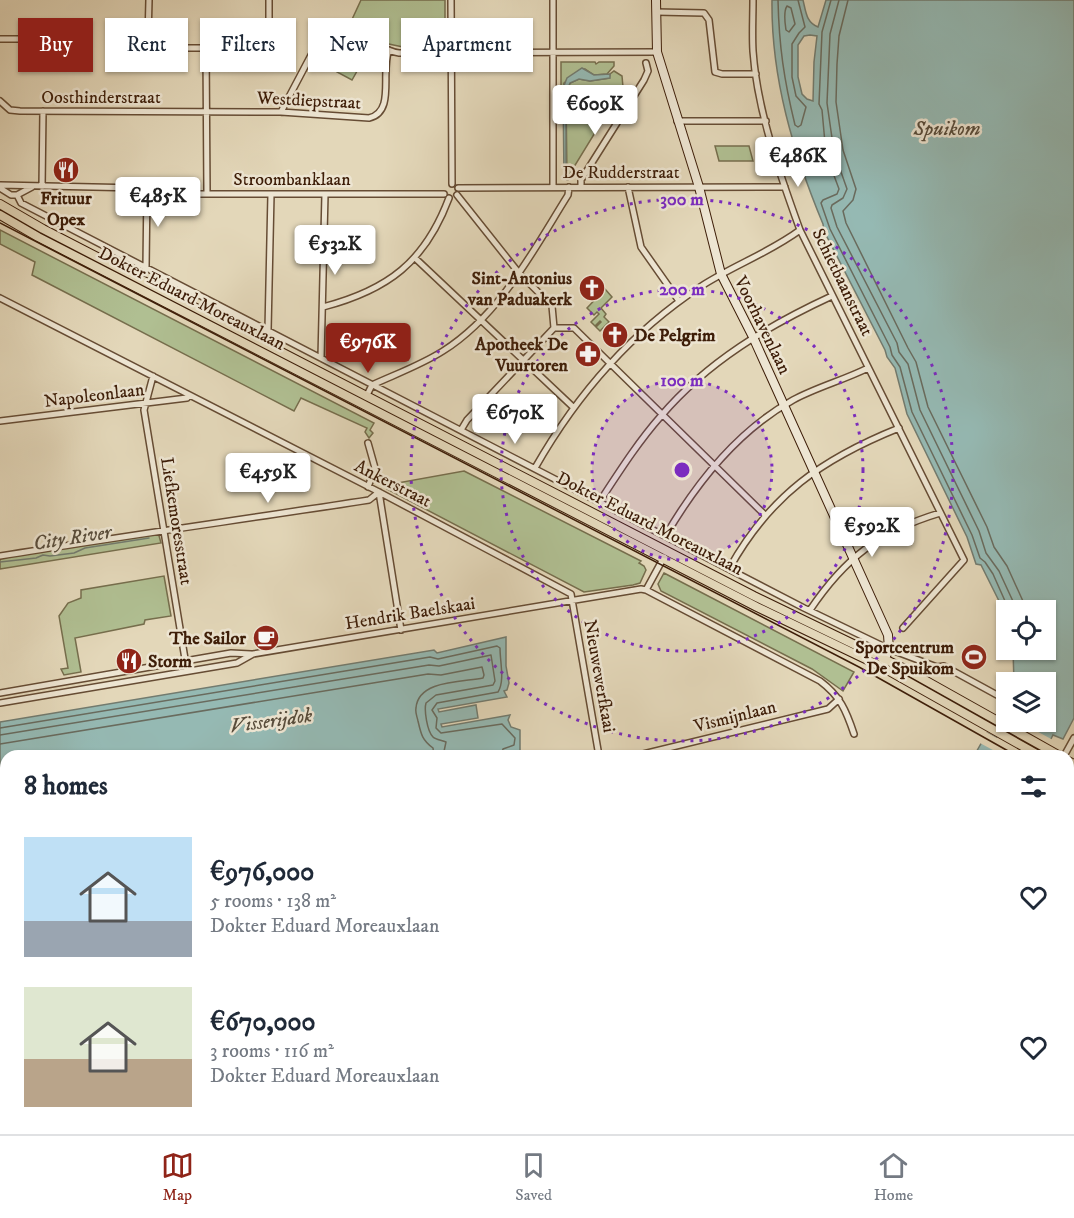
<!DOCTYPE html>
<meta charset="utf-8">
<style>
body{margin:0;font-family:"IM FELL DW Pica",serif;background:#f6f6f7;color:#1f2937;height:100vh;display:flex;flex-direction:column;font-size:22px;white-space:nowrap}
*{box-sizing:border-box;margin:0}
p{font-size:20px;color:#747a83}
.icon{flex:none;width:33px;height:33px;fill:none;stroke:currentColor;stroke-width:2;stroke-linecap:round;stroke-linejoin:round}
.map{position:relative;flex:1;overflow:hidden}
.drawer{position:absolute;left:0px;top:750px;width:1074px;height:384px;display:flex;flex-direction:column;background:#fff;border-radius:18px 18px 0 0;box-shadow:0 2px 4px #0004}
.drawer>*{flex:none}
.banner{position:absolute;left:18px;top:18px;width:600px;height:54px;display:flex;gap:12px}
.buttons{position:absolute;left:996px;top:600px;display:grid;gap:12px}
.buttons a{display:grid;place-items:center;width:60px;height:60px;border-radius:0px;background:#fff;box-shadow:0 2px 4px #0004;font-size:30px}
.price{position:absolute;translate:-50% -51px;padding:0 14px;border-radius:6px;background:#fff;color:#222;font-size:20px;line-height:39px;filter:drop-shadow(0 2px 3px #0008)}
.price::after{content:'';position:absolute;left:50%;top:36px;width:18px;height:14px;margin-left:-9px;background:inherit;clip-path:polygon(0 0,100% 0,50% 100%)}
.price.on{background:#8f2418;color:#fff}
ul{padding:0;list-style:none}
li{display:flex;align-items:center;gap:18px;height:150px;padding:0 24px}
li span{display:grid;place-items:center;flex:none;width:168px;height:120px;border-radius:0px;color:#555}
li>.icon{margin-inline-start:auto}
span .icon{width:72px;height:72px;fill:#fffc;stroke-width:1}
li b{font-size:26px}
h2{display:flex;justify-content:space-between;align-items:center;height:72px;padding:0 24px;font-size:26px}
.tag{padding:0 21px;border-radius:0px;background:#fff;box-shadow:0 2px 4px #0004;font-size:21px;line-height:54px}
.tag.on{background:#8f2418;color:#fff}
.tabs{display:flex;justify-content:space-around;align-items:center;height:84px;border-top:2px solid #e0e1e3;background:#fff;font-size:16px;color:#747a83}
.tabs a{display:grid;justify-items:center;gap:3px}
.tabs .on{color:#8f2418}
.map>svg:first-child{display:block}
.green{fill:#b0bf92;stroke:#766e4d;stroke-width:1.5}
.water{fill:#95b9b3;stroke:#727b6f;stroke-width:1.5;fill-rule:evenodd}
.pier{fill:#e3d7b9}
.lines{fill:none;stroke-linecap:round;stroke-linejoin:round}
.shore{stroke:#696b5e;stroke-width:1.5}
.stream{stroke:#727b6f;stroke-width:1.5}
.street-casing{stroke:#664c34;stroke-width:8}
.secondary-casing{stroke:#3d1d08;stroke-width:10}
.primary-casing{stroke:#3d1d08;stroke-width:10}
.street{stroke:#ede5d2;stroke-width:5}
.secondary{stroke:#ede5d2;stroke-width:8}
.primary{stroke:#e3d7b9;stroke-width:8}
.tram{stroke:#3d1d08;stroke-width:1.5}
.ring{fill:none;stroke:#7b2cbf;stroke-width:3;stroke-dasharray:3 6}
.labels{text-anchor:middle;stroke-width:5;stroke-linejoin:round;paint-order:stroke}
.street-label{font-size:18px;fill:#3d1d08;stroke:#ede5d2}
.poi-label{font-size:18px;font-weight:bold;fill:#3d1d08;stroke:#ede5d2;text-anchor:end}
.water-label{font-size:20px;font-style:italic;fill:#574c3b;stroke:#ede5d2}
.centre{fill:#7b2cbf;stroke:#ede5d2;stroke-width:3}
.ring-label{font-size:18px;text-anchor:middle;font-weight:bold;fill:#7b2cbf;stroke:#ede5d2;stroke-width:5;stroke-linejoin:round;paint-order:stroke}
</style>
<div class="map">
<svg width="1074" height="1134" viewBox="0 0 1074 1134">
<rect width="100%" height="100%" fill="#e3d7b9"/>
<filter id="stains"><feTurbulence type="fractalNoise" baseFrequency=".00333" numOctaves="4"/><feColorMatrix values="0 0 0 0 .2 0 0 0 0 .09 0 0 0 0 .02 0 0 0 .5 -.17"/></filter>
<radialGradient id="worn" r=".72"><stop offset=".6" stop-color="#630" stop-opacity="0"/><stop offset="1" stop-color="#630" stop-opacity=".3"/></radialGradient>
<path class="green" d="M 361,0 L 445,0 L 445,44 L 439,48 L 403,47 L 384,43 L 349,26 Z
M 354,40 L 370,48 L 352,80 L 337,72 Z
M 561,62 L 595,62 L 596,64 L 599,62 L 614,62 L 614,66 L 607,74 L 594,75 L 585,69 L 581,69 L 564,83 L 563,103 L 561,103 Z
M 614,71 L 622,76 L 623,87 L 569,175 L 568,180 L 567,180 L 566,94 L 570,83 L 579,79 L 590,81 L 609,78 L 610,74 Z
M 715,146 L 749,146 L 753,161 L 719,161 Z
M 0,230 L 374,423 L 370,430 L 373,433 L 369,438 L 365,432 L 367,428 L 301,398 L 294,411 L 32,275 L 35,262 L 0,244 Z
M 605,289 L 612,297 L 601,308 L 606,314 L 604,317 L 609,322 L 600,331 L 596,327 L 601,322 L 600,321 L 595,326 L 591,322 L 599,314 L 597,312 L 594,315 L 587,308 Z
M 464,471 L 641,561 L 639,563 L 644,566 L 646,570 L 640,583 L 633,585 L 584,592 L 387,489 L 386,485 Z
M 158,532 L 161,543 L 0,569 L 0,558 Z
M 664,573 L 854,672 L 843,691 L 812,669 L 661,591 L 658,584 Z
M 164,576 L 171,616 L 145,620 L 144,624 L 75,638 L 81,672 L 64,675 L 61,669 L 68,668 L 59,616 L 68,603 L 81,598 L 81,590 Z"/>
<path class="water" d="M 772,0 L 803,0 C 806,12 806,22 818,27 L 826,0 L 1074,0 L 1074,718 L 1063,739 L 1053,735 L 1042,756 L 974,756 L 987,733 L 997,738 L 1007,722 L 1046,722 L 1046,682 L 1014,682 L 1013,650 L 1046,650 L 1046,610 L 1006,610 L 1006,622 L 1000,603 L 981,565 L 976,564 L 967,537 L 907,414 L 895,368 L 887,357 L 885,350 L 824,231 L 823,224 C 793,152 771,78 772,0 ZM 810,35 L 817,36 L 814,62 L 813,101 L 807,99 L 802,94 L 798,77 L 798,45 L 804,36 Z
M 582,68 L 594,75 L 610,74 L 610,78 L 590,81 L 579,79 L 570,83 L 566,94 L 566,178 L 564,178 L 563,88 L 567,78 Z
M 506,637 L 506,666 L 509,683 L 507,690 L 504,691 L 507,697 L 438,709 L 439,712 L 476,705 L 478,718 L 441,724 L 442,727 L 510,715 L 508,720 L 511,727 L 520,730 L 520,752 L 489,755 L 488,751 L 456,753 L 456,756 L 6,756 L 6,836 L 0,837 L 0,722 L 434,650 L 437,653 Z
M 1074,826 L 1074,909 L 1068,913 L 1068,828 Z
M 6,946 L 6,1128 L 67,1128 L 67,1134 L 0,1134 L 0,948 Z
M 370,1128 L 655,1128 L 641,1134 L 350,1134 Z"/>
<path class="pier" d="M 1007,722 L 1020,722 L 1053,740 L 1044,756 L 1004,756 L 978,742 L 984,731 L 997,738 Z"/>
<g class="lines">
<path class="shore" d="M 778,0 C 779,46 784,80 795,125 L 798,127 L 801,125 L 806,107 L 796,96 L 792,77 L 792,44 L 799,33 L 805,27 L 798,0
M 831,0 L 822,32 L 819,104 L 822,110 L 826,154 L 839,189 L 837,194 L 823,200 L 821,203 L 830,229 L 890,347 L 892,355 L 900,367 L 912,412 L 972,535 L 980,558 L 985,562 L 993,574 L 1009,610
M 839,0 L 830,34 L 827,103 L 834,152 L 847,189 L 843,198 L 832,205 L 831,208 L 837,227 L 897,343 L 899,352 L 908,364 L 920,410 L 979,531 L 986,553 L 999,571 L 1017,610
M 848,0 L 839,36 L 837,64 L 836,102 L 843,150 L 856,189 L 853,200 L 843,211 L 846,223 L 908,348 L 916,362 L 928,407 L 987,527 L 994,547 L 1007,566 L 1027,610
M 787,6 L 791,8 L 795,24 L 789,32 L 786,30 C 785,23 783,12 787,6 Z
M 0,728 L 430,657 L 438,659 L 497,646 L 500,648 C 500,662 505,681 498,692 L 437,703 L 432,710 L 437,718 L 436,728 L 441,733 L 502,724 L 515,738 L 514,745 L 503,749 L 501,756
M 0,735 L 429,665 L 439,666 L 491,655 L 495,681 L 493,685 L 436,695 L 426,703 C 424,710 427,731 433,737 C 436,740 442,740 446,742 L 443,756
M 0,744 L 428,674 L 441,675 L 482,667 L 484,675 L 483,678 C 462,682 418,680 416,708 C 415,713 417,716 418,721 C 421,734 422,740 433,748 L 434,756"/>
<path class="stream" d="M 0,562 L 36,558 L 43,555 L 50,556 L 74,553 L 85,548 L 149,538"/>
<defs>
<path id="street" d="M 149,0 L 148,38 L 152,46 L 158,48 L 206,48
M 451,0 L 452,184
M 753,0 C 753,17 752,34 753,51 C 757,110 780,175 800,230 L 964,560 L 903,628
M 656,12 L 704,13 L 709,20 L 715,72 L 722,74 L 756,74
M 0,39 L 56,39 L 76,58
M 0,101 L 10,110 L 20,111 L 281,112 L 369,118 C 396,112 380,71 389,50
M 281,112 L 319,40 C 342,12 373,50 399,53 L 657,52
M 677,121 L 766,121
M 0,185 L 139,188 L 185,194 L 444,194
M 42,187 L 43,111
M 553,187 L 553,0
M 581,187 L 581,180 L 644,80 L 648,71 L 646,63
M 628,187 L 641,247 L 679,301
M 0,188 L 11,195 L 17,195
M 458,188 L 785,187
M 207,194 L 206,48 L 265,46 L 269,38 L 269,0
M 17,195 L 21,203 L 804,608 L 889,649 L 937,667 L 944,666 L 997,695
M 17,195 L 32,187
M 457,195 L 519,273 L 552,306 L 554,328 L 574,328 L 765,515
M 415,258 L 573,407
M 146,268 L 147,188
M 0,298 L 379,492 L 571,594 L 599,756
M 323,307 C 388,290 425,262 449,198
M 268,330 L 271,194
M 321,358 L 325,194
M 153,376 L 144,410 L 187,671
M 366,397 L 372,385 C 396,374 421,365 443,351 C 500,315 533,251 568,195 L 569,187
M 0,421 L 187,398 L 189,395
M 461,430 L 467,420 L 554,328
M 535,468 C 576,396 630,333 700,287 C 732,266 769,253 800,230
M 368,487 L 375,468 L 368,443
M 379,492 L 401,630
M 600,501 C 619,472 638,442 661,416 C 707,362 769,325 832,296
M 666,535 C 697,482 737,431 793,400 C 817,387 844,380 868,368
M 0,556 C 123,536 246,519 369,500 L 379,492
M 729,569 C 770,495 822,459 899,428
M 646,590 L 664,557
M 810,610 C 845,558 880,531 940,513
M 0,693 L 231,653 L 251,654
M 0,703 L 237,663 L 253,654 L 641,589 L 646,590 L 820,681 C 840,696 846,710 854,734
M 635,756 L 828,709 L 839,699
M 1064,756 L 1074,738
M 0,925 L 6,924
M 1068,1009 L 1074,1005
M 1068,1108 L 1074,1108
M 660,1128 L 662,1134
M 846,1134 L 856,1128
M 911,1134 L 947,1128"/>
<path id="secondary" d="M 656,0 L 657,52 L 699,187 L 721,274 L 753,337 L 888,635 L 889,649 L 883,663"/>
<path id="primary" d="M 0,204 L 43,229 L 754,596 L 905,669 L 1060,756
M 0,215 L 38,237 L 757,607 L 882,667 L 1040,756
M 1068,761 L 1074,764
M 1068,772 L 1074,776"/>
</defs>
<use href="#street" class="street-casing"/>
<use href="#secondary" class="secondary-casing"/>
<use href="#primary" class="primary-casing"/>
<use href="#street" class="street"/>
<use href="#secondary" class="secondary"/>
<use href="#primary" class="primary"/>
<path class="tram" d="M 0,223 L 859,667 L 1017,756
M 1068,793 L 1074,799
M 1068,999 L 1074,995
M 836,1134 L 856,1128
M 869,1134 L 880,1128"/>
</g>
<circle cx="682" cy="470" r="90" fill="#7b2cbf" fill-opacity=".12"/>
<g class="ring">
<circle cx="682" cy="470" r="90"/>
<circle cx="682" cy="470" r="181"/>
<circle cx="682" cy="470" r="271"/>
</g>
<defs>
<symbol id="restaurant-disc" viewBox="-11 -11 22 22"><circle r="9.5" fill="#8f2418" stroke="#ede5d2"/><path d="M-5-6h1v4h1v-4h1v4h1v-4h1v5L-1.5 .5V6h-2V.5L-5-1ZM5-6V6H3V1.5H1.5Q1.5-4 5-6Z" fill="#fff"/></symbol>
<symbol id="church-disc" viewBox="-11 -11 22 22"><circle r="9.5" fill="#8f2418" stroke="#ede5d2"/><path d="M-1.2-6h2.4v3.5h3.3v2.4h-3.3V6h-2.4V-.1h-3.3v-2.4h3.3Z" fill="#fff"/></symbol>
<symbol id="pharmacy-disc" viewBox="-11 -11 22 22"><circle r="9.5" fill="#8f2418" stroke="#ede5d2"/><path d="M-2-6h4v4h4v4h-4v4h-4v-4h-4v-4h4Z" fill="#fff"/></symbol>
<symbol id="cafe-disc" viewBox="-11 -11 22 22"><circle r="9.5" fill="#8f2418" stroke="#ede5d2"/><path d="M-5.5-4.5H6V0H3Q3 3.5 0 3.5H-2.5Q-5.5 3.5-5.5 0ZM3-3.2v2h1.7v-2ZM-6 4.5H4V6H-6Z" fill="#fff"/></symbol>
<symbol id="stadium-disc" viewBox="-11 -11 22 22"><circle r="9.5" fill="#8f2418" stroke="#ede5d2"/><path d="M0-5a6.5 5 0 1 0 0 10a6.5 5 0 1 0 0-10ZM-3.5-1.8h7v3.6h-7Z" fill="#fff"/></symbol>
</defs>
<g fill-rule="evenodd">
<use href="#restaurant-disc" x="51" y="155" width="30" height="30"/>
<use href="#church-disc" x="577" y="273" width="30" height="30"/>
<use href="#church-disc" x="600" y="320" width="30" height="30"/>
<use href="#pharmacy-disc" x="573" y="339" width="30" height="30"/>
<use href="#cafe-disc" x="251" y="623" width="30" height="30"/>
<use href="#stadium-disc" x="959" y="642" width="30" height="30"/>
<use href="#restaurant-disc" x="114" y="646" width="30" height="30"/>
</g>
<g class="labels">
<g class="street-label">
<text x="101" y="103">Oosthinderstraat</text>
<text transform="translate(309 100) rotate(3)" y="6">Westdiepstraat</text>
<text x="621" y="178">De Rudderstraat</text>
<text x="292" y="185">Stroombanklaan</text>
<text transform="translate(843 282) rotate(64)" y="6">Schietbaanstraat</text>
<text transform="translate(192 298) rotate(27)" y="6">Dokter Eduard Moreauxlaan</text>
<text transform="translate(763 325) rotate(64)" y="6">Voorhavenlaan</text>
<text transform="translate(94 395) rotate(-7)" y="6">Napoleonlaan</text>
<text transform="translate(393 483) rotate(27)" y="6">Ankerstraat</text>
<text transform="translate(177 521) rotate(81)" y="6">Liefkemoresstraat</text>
<text transform="translate(650 523) rotate(27)" y="6">Dokter Eduard Moreauxlaan</text>
<text transform="translate(410 613) rotate(-9)" y="6">Hendrik Baelskaai</text>
<text transform="translate(600 676) rotate(80)" y="6">Nieuwewerfkaai</text>
<text transform="translate(735 716) rotate(-14)" y="6">Vismijnlaan</text>
</g>
<g class="poi-label">
<text x="66" y="204" text-anchor="middle">Frituur<tspan x="66" dy="21">Opex</tspan></text>
<text x="572" y="284">Sint-Antonius<tspan x="572" dy="21">van Paduakerk</tspan></text>
<text x="634" y="341" text-anchor="start">De Pelgrim</text>
<text x="568" y="350">Apotheek De<tspan x="568" dy="21">Vuurtoren</tspan></text>
<text x="246" y="644">The Sailor</text>
<text x="954" y="653">Sportcentrum<tspan x="954" dy="21">De Spuikom</tspan></text>
<text x="148" y="667" text-anchor="start">Storm</text>
</g>
<g class="water-label">
<text x="947" y="135">Spuikom</text>
<text transform="translate(72 537) rotate(-9)" y="7">City River</text>
<text transform="translate(271 720) rotate(-8)" y="7">Visserijdok</text>
</g>
</g>
<circle cx="682" cy="470" r="9" class="centre"/>
<g class="ring-label">
<text x="682" y="205">300 m</text>
<text x="682" y="295">200 m</text>
<text x="682" y="386">100 m</text>
</g>
<rect width="100%" height="100%" filter="url(#stains)"/>
<rect width="100%" height="100%" fill="url(#worn)"/>
</svg>
<div class="buttons">
<a><svg class="icon" aria-label="locate" viewBox="0 0 24 24"><circle cx="12" cy="12" r="6"/><path d="M12 2v4M12 18v4M2 12h4M18 12h4"/></svg></a>
<a><svg class="icon" aria-label="layers" viewBox="0 0 24 24"><path d="M12 4l9 5-9 5-9-5zM3 14l9 5 9-5"/></svg></a>
</div>
<b class="price" style="left:595px;top:136px">€609K</b>
<b class="price" style="left:798px;top:188px">€486K</b>
<b class="price" style="left:158px;top:228px">€485K</b>
<b class="price" style="left:335px;top:276px">€532K</b>
<b class="price on" style="left:368px;top:374px">€976K</b>
<b class="price" style="left:515px;top:445px">€670K</b>
<b class="price" style="left:268px;top:504px">€459K</b>
<b class="price" style="left:872px;top:558px">€592K</b>
<div class="banner">
<a class="tag on">Buy</a>
<a class="tag">Rent</a>
<a class="tag">Filters</a>
<a class="tag">New</a>
<a class="tag">Apartment</a>
</div>
<section class="drawer">
<h2>8 homes<svg class="icon" aria-label="filters" viewBox="0 0 24 24"><path d="M4 7h16M4 17h16"/><circle cx="9" cy="7" r="2"/><circle cx="15" cy="17" r="2"/></svg></h2>
<ul>
<li><span style="background:linear-gradient(#bfe0f5 70%,#9aa5b1 0)"><svg class="icon" aria-label="home" viewBox="0 0 24 24"><path d="M3 11l9-7 9 7M6 9v11h12V9"/></svg></span><div><b>€976,000</b><p>5 rooms · 138 m²</p><p>Dokter Eduard Moreauxlaan</p></div><svg class="icon" aria-label="heart" viewBox="0 0 24 24"><path d="M12 20l-8-8c-3-5 5-10 8-4 3-6 11-1 8 4z"/></svg></li>
<li><span style="background:linear-gradient(#dfe7d0 60%,#b9a48a 0)"><svg class="icon" aria-label="home" viewBox="0 0 24 24"><path d="M3 11l9-7 9 7M6 9v11h12V9"/></svg></span><div><b>€670,000</b><p>3 rooms · 116 m²</p><p>Dokter Eduard Moreauxlaan</p></div><svg class="icon" aria-label="heart" viewBox="0 0 24 24"><path d="M12 20l-8-8c-3-5 5-10 8-4 3-6 11-1 8 4z"/></svg></li>
</ul>
</section>
</div>
<nav class="tabs">
<a class="on"><svg class="icon" aria-label="map" viewBox="0 0 24 24"><path d="M3 6l6-2 6 2 6-2v14l-6 2-6-2-6 2zM9 4v14M15 6v14"/></svg>Map</a>
<a><svg class="icon" aria-label="saved" viewBox="0 0 24 24"><path d="M7 4h10v16l-5-4-5 4z"/></svg>Saved</a>
<a><svg class="icon" aria-label="home" viewBox="0 0 24 24"><path d="M3 11l9-7 9 7M6 9v11h12V9"/></svg>Home</a>
</nav>
